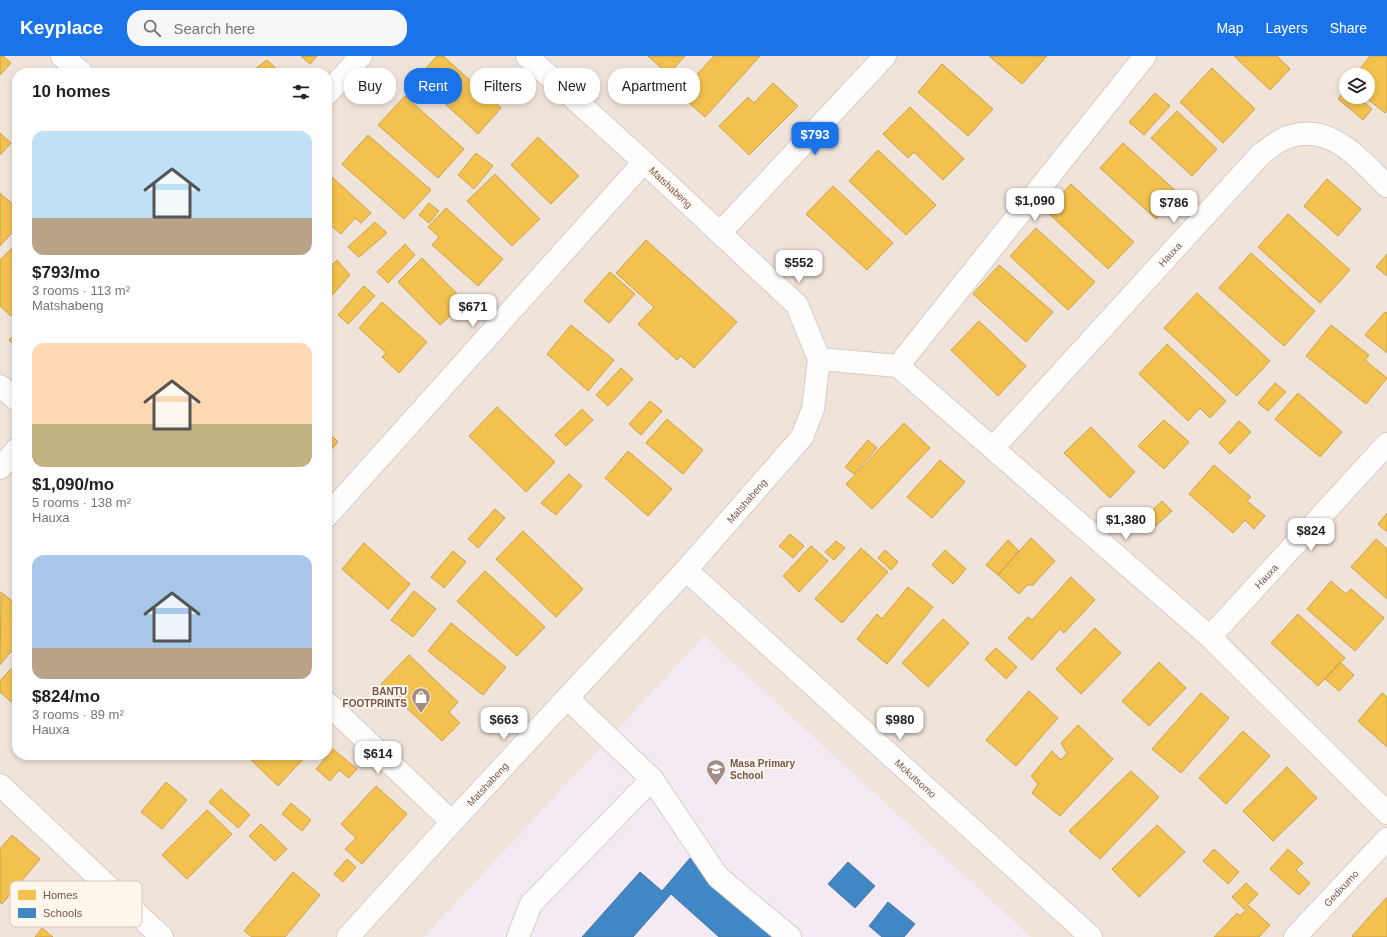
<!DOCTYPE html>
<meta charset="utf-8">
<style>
body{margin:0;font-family:Arial,sans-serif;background:#f6f6f6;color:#202124;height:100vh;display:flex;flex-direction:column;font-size:15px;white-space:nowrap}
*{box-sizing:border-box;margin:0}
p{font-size:13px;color:#757577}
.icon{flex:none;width:22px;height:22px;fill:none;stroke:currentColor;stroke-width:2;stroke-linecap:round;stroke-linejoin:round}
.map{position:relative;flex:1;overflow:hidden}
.panel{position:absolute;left:12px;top:12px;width:320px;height:692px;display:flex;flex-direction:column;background:#fff;border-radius:16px;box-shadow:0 2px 6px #0003}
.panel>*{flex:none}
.guide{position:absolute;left:344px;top:12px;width:380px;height:36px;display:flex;gap:8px}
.fabs{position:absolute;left:1339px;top:12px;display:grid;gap:8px}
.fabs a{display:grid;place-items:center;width:36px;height:36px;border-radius:50%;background:#fff;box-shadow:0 2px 6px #0003;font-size:20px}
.price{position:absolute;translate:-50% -34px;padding:0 9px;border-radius:8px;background:#fff;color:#222;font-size:13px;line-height:26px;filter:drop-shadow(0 1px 2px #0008)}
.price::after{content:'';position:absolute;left:50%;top:24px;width:12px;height:9px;margin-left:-6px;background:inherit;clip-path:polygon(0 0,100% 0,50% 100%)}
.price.active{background:#1a73e8;color:#fff}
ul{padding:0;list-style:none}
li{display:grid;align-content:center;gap:8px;height:212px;padding:0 20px}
li span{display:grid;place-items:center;height:124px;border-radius:12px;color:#555}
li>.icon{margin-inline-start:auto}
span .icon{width:72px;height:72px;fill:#fffc;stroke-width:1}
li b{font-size:17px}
h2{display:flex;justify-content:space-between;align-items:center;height:48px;padding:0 20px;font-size:17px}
.pill{padding:0 14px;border-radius:16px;background:#fff;box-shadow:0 2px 6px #0003;font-size:14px;line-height:36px}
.pill.active{background:#1a73e8;color:#fff}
header{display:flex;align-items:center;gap:24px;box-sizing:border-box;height:56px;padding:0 20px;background:#1a73e8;color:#fff}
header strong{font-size:19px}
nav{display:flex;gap:22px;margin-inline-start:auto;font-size:14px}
.search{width:280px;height:36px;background:#f6f6f6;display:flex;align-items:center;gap:10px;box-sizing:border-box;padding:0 14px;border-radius:16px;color:#757577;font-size:15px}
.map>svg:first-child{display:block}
.residential{fill:#f0e4da;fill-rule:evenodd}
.education{fill:#f3eaf3}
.homes{fill:#f2c14e;stroke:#cca14d}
.schools{fill:#3f88c5;stroke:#4f79a1}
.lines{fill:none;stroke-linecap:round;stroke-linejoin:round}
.minor-casing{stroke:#d6cdc8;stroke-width:24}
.minor{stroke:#fefdfc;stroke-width:22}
.labels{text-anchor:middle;stroke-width:4;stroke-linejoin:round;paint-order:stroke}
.street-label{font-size:10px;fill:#75564c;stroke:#fff6ed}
.poi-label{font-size:10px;font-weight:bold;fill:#75564c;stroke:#fff6ed;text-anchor:end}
.key{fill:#fff6ed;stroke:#d6c6bd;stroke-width:1}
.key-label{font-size:11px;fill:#75564c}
</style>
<header>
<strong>Keyplace</strong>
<div class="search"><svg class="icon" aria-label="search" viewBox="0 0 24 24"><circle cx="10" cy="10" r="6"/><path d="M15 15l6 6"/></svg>Search here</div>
<nav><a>Map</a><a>Layers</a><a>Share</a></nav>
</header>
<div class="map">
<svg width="1387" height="881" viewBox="0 0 1387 881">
<rect width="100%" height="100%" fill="#f7f2ec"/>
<path class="residential" d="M 0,0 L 1387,0 L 1387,881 L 0,881 ZM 17,17 L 327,17 L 327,699 L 17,699 ZM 1346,19 L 1368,19 L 1368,41 L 1346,41 Z"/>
<path class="education" d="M 704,580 L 1031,881 L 424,881 Z"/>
<path class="homes" d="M 0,0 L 3,0 L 11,7 L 0,19 Z
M 301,0 L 317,0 L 310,8 Z
M 437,0 L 443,0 L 501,52 L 478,78 L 417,22 Z
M 648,0 L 685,0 L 668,18 Z
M 714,0 L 760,0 L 705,61 L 679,38 Z
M 989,0 L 1047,0 L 1022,28 Z
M 1234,0 L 1277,0 L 1290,13 L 1270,34 Z
M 1370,0 L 1387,0 L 1387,54 L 1385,57 L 1365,41 L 1368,41 L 1368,19 L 1355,19 Z
M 267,4 L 281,17 L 259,17 L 255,13 Z
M 942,8 L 993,53 L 968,80 L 918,36 Z
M 1212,12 L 1255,53 L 1223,87 L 1180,46 Z
M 773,27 L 798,50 L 749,99 L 719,70 L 748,41 L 754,47 Z
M 1346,33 L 1346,41 L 1358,41 L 1372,53 L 1363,64 L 1338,43 Z
M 1155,37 L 1170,50 L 1144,79 L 1129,66 Z
M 405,40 L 464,93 L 438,122 L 378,69 Z
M 910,51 L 964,103 L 943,124 L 914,96 L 908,102 L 883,78 Z
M 1177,55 L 1217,93 L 1192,120 L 1151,82 Z
M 0,77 L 11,87 L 0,99 Z
M 368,79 L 431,134 L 404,163 L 342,108 Z
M 538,81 L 579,120 L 551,148 L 511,109 Z
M 1123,87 L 1179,138 L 1156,163 L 1100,112 Z
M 878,94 L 936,149 L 906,179 L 849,125 Z
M 476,97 L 493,110 L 474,133 L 458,119 Z
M 495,118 L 540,163 L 512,190 L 467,145 Z
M 331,120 L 371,157 L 361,167 L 355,162 L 341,178 L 327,166 L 327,125 Z
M 1327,123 L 1361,153 L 1338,180 L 1304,150 Z
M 1071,128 L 1134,186 L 1108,213 L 1046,155 Z
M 833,130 L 893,187 L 867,214 L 806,158 Z
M 0,137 L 17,152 L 17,171 L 0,190 Z
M 429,147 L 439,155 L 429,167 L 419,159 Z
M 446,152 L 503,203 L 478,230 L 432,189 L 439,181 L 428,171 Z
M 1288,158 L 1350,214 L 1320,247 L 1258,191 Z
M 375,166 L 387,177 L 359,201 L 348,191 Z
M 1036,172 L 1095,226 L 1068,254 L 1010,200 Z
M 646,184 L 737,266 L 694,312 L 681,300 L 677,304 L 638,268 L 654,251 L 616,217 Z
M 17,187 L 17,254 L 11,260 L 0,250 L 0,204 Z
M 405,188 L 415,199 L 388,227 L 377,216 Z
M 1251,197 L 1315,255 L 1284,290 L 1219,232 Z
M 1387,198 L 1387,220 L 1376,211 Z
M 422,202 L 465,246 L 440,269 L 398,226 Z
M 337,204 L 350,219 L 327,245 L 327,214 Z
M 999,209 L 1053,256 L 1026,286 L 973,238 Z
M 610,216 L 635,238 L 609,267 L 584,245 Z
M 364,230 L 375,240 L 348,268 L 338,259 Z
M 1197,237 L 1270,305 L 1237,340 L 1164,272 Z
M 382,246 L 427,286 L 399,317 L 382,301 L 386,297 L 359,272 Z
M 1385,256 L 1387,257 L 1387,297 L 1365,279 Z
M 979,265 L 1026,310 L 998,340 L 951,294 Z
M 571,269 L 614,304 L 588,335 L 547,298 Z
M 1331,269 L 1369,299 L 1365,304 L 1387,322 L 1366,348 L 1306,300 Z
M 17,276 L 17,292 L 9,284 Z
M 1167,288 L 1226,345 L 1210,362 L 1200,352 L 1188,365 L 1139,318 Z
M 621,312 L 633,323 L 608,350 L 596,339 Z
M 1275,327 L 1286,336 L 1268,355 L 1258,347 Z
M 1298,337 L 1342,376 L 1320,401 L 1275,363 Z
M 650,345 L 662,355 L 641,379 L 629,368 Z
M 497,351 L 555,406 L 526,436 L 469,380 Z
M 582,353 L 593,364 L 566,390 L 555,379 Z
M 667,363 L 703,394 L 683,418 L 646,387 Z
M 1164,364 L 1189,386 L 1164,413 L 1138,390 Z
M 1239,365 L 1251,376 L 1230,398 L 1219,387 Z
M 904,367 L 930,392 L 872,453 L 846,428 Z
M 1091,371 L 1135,416 L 1110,442 L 1064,397 Z
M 327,375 L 338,386 L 327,398 Z
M 868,384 L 877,392 L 854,418 L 845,411 Z
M 628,395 L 672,433 L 648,460 L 605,422 Z
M 940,404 L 965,426 L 932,462 L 907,441 Z
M 1214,409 L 1251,441 L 1247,445 L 1265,460 L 1254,473 L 1245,464 L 1233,477 L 1189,438 Z
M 569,418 L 582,430 L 556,459 L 541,447 Z
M 1162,445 L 1172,455 L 1151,474 L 1141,465 Z
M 495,453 L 505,462 L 478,492 L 468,483 Z
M 1387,457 L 1387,476 L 1378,468 Z
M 523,475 L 583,533 L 556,561 L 496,503 Z
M 790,478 L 804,490 L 793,502 L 779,490 Z
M 1031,482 L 1055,505 L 1033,529 L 1027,529 L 1019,538 L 998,519 Z
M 1376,483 L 1387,493 L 1387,543 L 1351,511 Z
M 1008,484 L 1019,495 L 998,519 L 986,509 Z
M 836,485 L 845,492 L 834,504 L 825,496 Z
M 364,487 L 410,528 L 388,553 L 342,513 Z
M 811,490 L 828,505 L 799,536 L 783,520 Z
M 861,492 L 888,516 L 842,567 L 815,543 Z
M 885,494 L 898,506 L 891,514 L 878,502 Z
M 945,494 L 966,513 L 953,528 L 932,509 Z
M 453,495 L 466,506 L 444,532 L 431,521 Z
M 485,515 L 545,571 L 517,600 L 457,545 Z
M 1071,521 L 1095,544 L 1064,577 L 1060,573 L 1032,604 L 1008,582 L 1028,561 L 1032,564 Z
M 1331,525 L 1346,538 L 1351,533 L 1384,562 L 1355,595 L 1307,553 Z
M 908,531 L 933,551 L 887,608 L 857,583 L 877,558 L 882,563 Z
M 414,535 L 436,553 L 413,581 L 391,564 Z
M 1,536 L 17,549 L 17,588 L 0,609 Z
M 1298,558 L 1345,602 L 1318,630 L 1271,587 Z
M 943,563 L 969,587 L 928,631 L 902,607 Z
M 451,567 L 506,611 L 483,639 L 428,595 Z
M 1095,572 L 1121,597 L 1081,638 L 1056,613 Z
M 996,592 L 1017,611 L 1006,623 L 985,603 Z
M 409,599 L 458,646 L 449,656 L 460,667 L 442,685 L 381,628 Z
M 17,606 L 17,651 L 0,636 L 0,625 Z
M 1159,606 L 1186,632 L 1149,670 L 1122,645 Z
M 1340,606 L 1354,619 L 1339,635 L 1325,623 Z
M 1029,635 L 1058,662 L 1016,710 L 986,684 Z
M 1201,637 L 1229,662 L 1181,717 L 1152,693 Z
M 1382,637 L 1387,641 L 1387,691 L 1358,665 Z
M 1078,669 L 1113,703 L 1060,760 L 1032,737 L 1038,728 L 1031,720 L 1052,695 L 1061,704 L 1067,697 L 1061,687 Z
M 1243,675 L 1270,700 L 1226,748 L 1199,722 Z
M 333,693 L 357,713 L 349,722 L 339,714 L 330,725 L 316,713 Z
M 250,699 L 307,699 L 278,730 L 248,701 Z
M 1287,711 L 1317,742 L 1273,785 L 1243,755 Z
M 1131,715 L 1159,741 L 1100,803 L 1069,775 Z
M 166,726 L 187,744 L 162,773 L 141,756 Z
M 376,730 L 407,758 L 362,808 L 345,793 L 356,782 L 341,768 Z
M 221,733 L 250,759 L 238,772 L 209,746 Z
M 291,747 L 311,764 L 302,775 L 282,758 Z
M 207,754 L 232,778 L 187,823 L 162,799 Z
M 261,768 L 287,793 L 275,805 L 249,780 Z
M 1157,769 L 1185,796 L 1139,841 L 1112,813 Z
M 12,779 L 40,803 L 2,848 L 0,846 L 0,793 Z
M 1214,793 L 1239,816 L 1228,828 L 1203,805 Z
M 1288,793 L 1303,807 L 1296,814 L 1310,827 L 1299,839 L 1270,813 Z
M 347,803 L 356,811 L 343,826 L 334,818 Z
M 293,816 L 320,839 L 285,881 L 252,881 L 244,875 Z
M 1246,827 L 1258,838 L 1244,853 L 1232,841 Z
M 1387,841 L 1387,881 L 1353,881 L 1352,880 Z
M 1249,850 L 1270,869 L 1259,881 L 1214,881 L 1237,857 L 1240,860 Z
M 42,872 L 53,881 L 35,881 Z"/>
<path class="schools" d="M 690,802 L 779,881 L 719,881 L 671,838 L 633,881 L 582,881 L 640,816 L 662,835 Z
M 848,806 L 875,830 L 855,852 L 828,828 Z
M 888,846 L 915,868 L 904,881 L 882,881 L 869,870 Z"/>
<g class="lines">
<defs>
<g id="minor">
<path d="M 62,0 L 82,17"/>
<path d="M 327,38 L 361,0"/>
<path d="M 720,177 L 885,0"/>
<path d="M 819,303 L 898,310 L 1210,581 L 1387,757"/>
<path d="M 898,310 L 1145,0"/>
<path d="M 0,330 L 17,344"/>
<path id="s1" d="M 994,391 L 1261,98 C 1267,94 1274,88 1281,84 C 1327,62 1357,101 1387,130"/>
<path d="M 0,412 L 17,393"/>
<path d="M 327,460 L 644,106"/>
<path id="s2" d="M 686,514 L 1091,881"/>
<path id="s3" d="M 1210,581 L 1387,388"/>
<path d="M 567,642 L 652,723 L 718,821 L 790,881"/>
<path d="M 327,647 L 452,766"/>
<path d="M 0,729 L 162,881"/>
<path id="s4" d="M 348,881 L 452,766 L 686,514 L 802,381 L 813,353 L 819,303 L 797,249 L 644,106 L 527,0"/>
<path d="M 518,881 L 531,848 L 652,723"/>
<path id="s5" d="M 1295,881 L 1387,783"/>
</g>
</defs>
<use href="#minor" class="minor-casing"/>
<use href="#minor" class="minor"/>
</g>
<defs>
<symbol id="shop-pin" viewBox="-11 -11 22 30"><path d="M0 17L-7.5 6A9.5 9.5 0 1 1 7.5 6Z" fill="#a28d84" stroke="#fff6ed"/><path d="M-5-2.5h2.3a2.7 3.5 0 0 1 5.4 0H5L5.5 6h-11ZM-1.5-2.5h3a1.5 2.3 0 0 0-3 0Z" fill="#fff"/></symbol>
<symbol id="school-pin" viewBox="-11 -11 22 30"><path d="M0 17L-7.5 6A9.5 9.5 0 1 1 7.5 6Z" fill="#a28d84" stroke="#fff6ed"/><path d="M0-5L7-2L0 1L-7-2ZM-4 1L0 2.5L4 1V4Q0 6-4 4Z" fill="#fff"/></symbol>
</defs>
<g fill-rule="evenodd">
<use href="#shop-pin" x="410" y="630" width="22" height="30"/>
<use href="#school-pin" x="705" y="702" width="22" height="30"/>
</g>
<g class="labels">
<g class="street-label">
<text transform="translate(671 131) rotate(43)" y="4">Matshabeng</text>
<text dy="4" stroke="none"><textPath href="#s1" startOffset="261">Hauxa</textPath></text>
<text dy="4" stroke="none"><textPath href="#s4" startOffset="591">Matshabeng</textPath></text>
<text dy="4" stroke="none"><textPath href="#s3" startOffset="83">Hauxa</textPath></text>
<text dy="4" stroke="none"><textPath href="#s2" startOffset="310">Mokutsomo</textPath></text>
<text dy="4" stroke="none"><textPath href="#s4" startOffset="207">Matshabeng</textPath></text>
<text dy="4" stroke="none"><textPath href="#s5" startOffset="67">Gedixumo</textPath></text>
</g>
<g class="poi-label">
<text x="407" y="639">BANTU<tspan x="407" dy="12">FOOTPRINTS</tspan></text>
<text x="730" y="711" text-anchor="start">Masa Primary<tspan x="730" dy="12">School</tspan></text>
</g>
</g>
<rect x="10" y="825" width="132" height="46" rx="6" class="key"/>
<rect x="18" y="834" width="18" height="10" fill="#f2c14e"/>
<rect x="18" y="852" width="18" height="10" fill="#3f88c5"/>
<g class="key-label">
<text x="43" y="843">Homes</text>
<text x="43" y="861">Schools</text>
</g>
</svg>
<div class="fabs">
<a><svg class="icon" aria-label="layers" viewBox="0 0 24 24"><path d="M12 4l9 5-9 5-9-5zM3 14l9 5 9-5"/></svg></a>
</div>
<b class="price active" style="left:815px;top:100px">$793</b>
<b class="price" style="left:1035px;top:166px">$1,090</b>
<b class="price" style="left:1174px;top:168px">$786</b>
<b class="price" style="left:799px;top:228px">$552</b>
<b class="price" style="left:473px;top:272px">$671</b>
<b class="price" style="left:1126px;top:485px">$1,380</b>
<b class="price" style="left:1311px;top:496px">$824</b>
<b class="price" style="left:504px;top:685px">$663</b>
<b class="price" style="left:900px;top:685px">$980</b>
<b class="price" style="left:378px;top:719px">$614</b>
<div class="guide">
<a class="pill">Buy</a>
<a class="pill active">Rent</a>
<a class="pill">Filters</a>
<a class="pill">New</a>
<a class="pill">Apartment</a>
</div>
<section class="panel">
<h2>10 homes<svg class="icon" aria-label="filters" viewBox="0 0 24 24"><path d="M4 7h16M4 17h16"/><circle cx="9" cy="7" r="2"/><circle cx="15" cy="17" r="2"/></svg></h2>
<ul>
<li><span style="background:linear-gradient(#bfe0f5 70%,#b9a48a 0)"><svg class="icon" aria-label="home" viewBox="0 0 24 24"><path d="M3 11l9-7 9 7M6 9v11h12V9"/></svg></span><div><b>$793/mo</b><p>3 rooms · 113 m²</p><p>Matshabeng</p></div></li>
<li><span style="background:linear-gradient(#ffd9b3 65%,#c2b280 0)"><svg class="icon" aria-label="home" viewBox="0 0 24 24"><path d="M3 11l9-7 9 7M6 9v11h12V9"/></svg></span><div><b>$1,090/mo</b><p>5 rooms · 138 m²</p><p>Hauxa</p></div></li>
<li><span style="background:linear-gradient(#a9c7e8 75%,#b9a48a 0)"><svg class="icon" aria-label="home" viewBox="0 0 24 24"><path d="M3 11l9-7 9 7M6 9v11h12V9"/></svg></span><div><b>$824/mo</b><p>3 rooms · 89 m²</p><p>Hauxa</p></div></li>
</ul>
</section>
</div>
